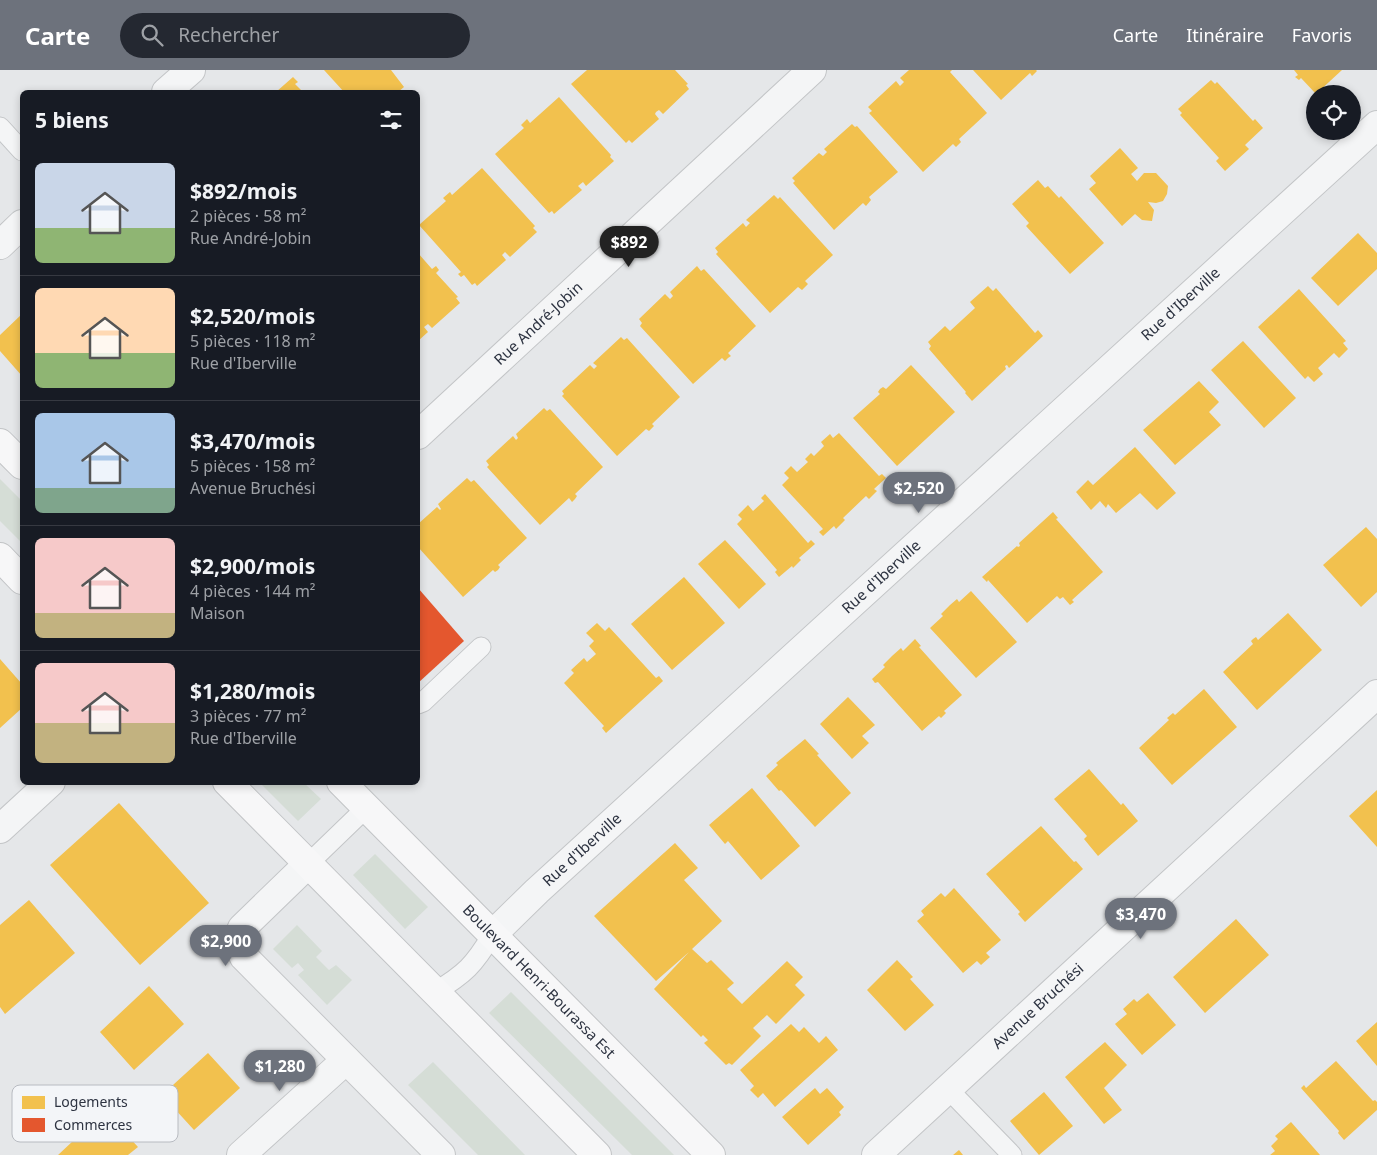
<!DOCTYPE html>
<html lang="fr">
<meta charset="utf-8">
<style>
body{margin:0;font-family:"Noto Sans",sans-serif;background:#242831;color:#f1f3f6;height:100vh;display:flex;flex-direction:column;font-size:19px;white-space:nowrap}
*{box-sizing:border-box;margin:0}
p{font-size:16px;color:#9ea1a6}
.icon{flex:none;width:28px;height:28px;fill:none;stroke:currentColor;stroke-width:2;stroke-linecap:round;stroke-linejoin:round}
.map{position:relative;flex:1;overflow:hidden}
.sheet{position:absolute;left:20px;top:20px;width:400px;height:695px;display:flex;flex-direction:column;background:#171b24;border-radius:8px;box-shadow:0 2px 8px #0003}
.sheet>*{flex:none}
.fabs{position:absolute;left:1306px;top:15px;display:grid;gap:10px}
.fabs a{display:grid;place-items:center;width:55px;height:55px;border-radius:50%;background:#171b24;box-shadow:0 2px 8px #0003;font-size:25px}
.price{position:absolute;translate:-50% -42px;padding:0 11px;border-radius:18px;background:#6d727c;color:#fff;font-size:16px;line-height:32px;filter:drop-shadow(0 1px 2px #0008)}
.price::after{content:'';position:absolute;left:50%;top:30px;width:15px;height:11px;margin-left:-8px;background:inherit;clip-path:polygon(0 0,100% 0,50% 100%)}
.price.current{background:#222;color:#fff}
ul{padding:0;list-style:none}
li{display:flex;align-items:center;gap:15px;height:125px;padding:0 15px}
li+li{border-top:1px solid #363941}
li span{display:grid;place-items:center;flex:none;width:140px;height:100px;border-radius:8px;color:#555}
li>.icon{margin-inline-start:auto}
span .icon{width:60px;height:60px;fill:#fffc;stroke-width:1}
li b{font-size:21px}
h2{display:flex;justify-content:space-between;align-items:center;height:60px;padding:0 15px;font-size:21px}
header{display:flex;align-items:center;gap:30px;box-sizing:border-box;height:70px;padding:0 25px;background:#6d727c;color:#fff}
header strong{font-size:24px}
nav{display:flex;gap:28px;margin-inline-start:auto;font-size:18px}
.search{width:350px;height:45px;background:#242831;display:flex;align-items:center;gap:12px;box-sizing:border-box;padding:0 18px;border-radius:28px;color:#9ea1a6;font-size:19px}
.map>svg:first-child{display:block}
.green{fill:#d5ddd6}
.homes{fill:#f2c14e}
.shops{fill:#e4572e}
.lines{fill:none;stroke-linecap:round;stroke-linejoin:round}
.lane-casing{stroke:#c3c5c7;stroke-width:21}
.street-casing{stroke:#c3c5c7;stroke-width:30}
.primary-casing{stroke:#c2c4c6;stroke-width:30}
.lane{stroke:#f4f5f6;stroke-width:19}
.street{stroke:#f4f5f6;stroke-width:28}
.primary{stroke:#f7f7f8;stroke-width:28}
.labels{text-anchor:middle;stroke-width:5;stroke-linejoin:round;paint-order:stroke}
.street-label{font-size:15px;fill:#2d3341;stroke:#f3f5f8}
.key{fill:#f3f5f8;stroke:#b8bbc1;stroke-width:1}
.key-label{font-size:14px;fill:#2d3341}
</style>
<header>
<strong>Carte</strong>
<div class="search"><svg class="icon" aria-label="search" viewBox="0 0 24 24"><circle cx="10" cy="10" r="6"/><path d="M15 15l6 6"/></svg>Rechercher</div>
<nav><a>Carte</a><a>Itinéraire</a><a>Favoris</a></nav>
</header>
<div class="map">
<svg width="1377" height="1085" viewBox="0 0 1377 1085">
<rect width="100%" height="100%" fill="#e5e7e9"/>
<path class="green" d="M 0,409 L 22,431 L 22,473 L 0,451 Z
M 260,713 L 304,713 L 321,729 L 298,751 Z
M 375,784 L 428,837 L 405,859 L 353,805 Z
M 297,855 L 322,881 L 316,887 L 329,900 L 336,895 L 352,910 L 327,935 L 298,905 L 304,900 L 298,893 L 292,898 L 273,879 Z
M 511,922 L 674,1085 L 632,1085 L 489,943 Z
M 433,992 L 525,1085 L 478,1085 L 408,1015 Z"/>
<path class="homes" d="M 324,0 L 391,0 L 404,17 L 398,22 L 344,22 Z
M 587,0 L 675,0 L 688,14 L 686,15 L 689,19 L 663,44 L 659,40 L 656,42 L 655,44 L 659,49 L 632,73 L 629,70 L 626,73 L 571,14 Z
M 909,0 L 952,0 L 950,2 L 987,43 L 959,69 L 961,72 L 956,77 L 953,74 L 923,102 L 869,43 L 872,41 L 868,37 L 896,11 L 900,16 L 904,12 L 900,8 Z
M 973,0 L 1036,0 L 1037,1 L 1032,6 L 1030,3 L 1001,30 Z
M 1294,0 L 1342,0 L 1316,24 L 1301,8 L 1299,10 L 1295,7 L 1298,5 Z
M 293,7 L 298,12 L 295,14 L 303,22 L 276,22 Z
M 1211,10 L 1215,14 L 1217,12 L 1253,51 L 1255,49 L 1263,58 L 1245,75 L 1249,79 L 1225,101 L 1216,91 L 1219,88 L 1180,45 L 1182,43 L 1178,39 Z
M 559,27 L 611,85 L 610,87 L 614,91 L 586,116 L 583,112 L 578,116 L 582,120 L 554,144 L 552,141 L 549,143 L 495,84 L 524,58 L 521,55 L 527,49 L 530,53 Z
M 852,54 L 855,57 L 857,56 L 898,102 L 869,127 L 871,130 L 866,136 L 863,133 L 834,160 L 793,113 L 795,111 L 792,108 L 819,83 L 823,86 L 827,82 L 824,79 Z
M 1120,78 L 1138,98 L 1131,104 L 1137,111 L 1144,103 L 1156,103 L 1168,116 L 1167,124 L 1163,131 L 1156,133 L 1148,132 L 1154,140 L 1152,151 L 1142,150 L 1135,144 L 1122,156 L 1089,119 L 1096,113 L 1090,106 Z
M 482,98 L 535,156 L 533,158 L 537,162 L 510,187 L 505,182 L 502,185 L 506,190 L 477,216 L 475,213 L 472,215 L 464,205 L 461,207 L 458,204 L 461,202 L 419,155 L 446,131 L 443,128 L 450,122 L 452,125 Z
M 1038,110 L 1045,118 L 1048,116 L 1059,128 L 1061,126 L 1104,173 L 1070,204 L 1026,156 L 1029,153 L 1012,134 Z
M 774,125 L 778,129 L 780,127 L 833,185 L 805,211 L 808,214 L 802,220 L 798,217 L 770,243 L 716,184 L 718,182 L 715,178 L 743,153 L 746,157 L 750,153 L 746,150 Z
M 1358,163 L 1377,183 L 1377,199 L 1338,236 L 1311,208 Z
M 418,183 L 432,199 L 436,196 L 439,200 L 436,203 L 458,227 L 456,228 L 460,233 L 432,258 L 428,254 L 424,257 L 428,262 L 418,271 Z
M 697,196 L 701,201 L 704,199 L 756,256 L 728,283 L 731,286 L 728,288 L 725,291 L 722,288 L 693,314 L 640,256 L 642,253 L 639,249 L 665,224 L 670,229 L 673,226 L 670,222 Z
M 988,216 L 993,221 L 996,218 L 1035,263 L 1038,260 L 1043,266 L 1009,298 L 1007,295 L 1005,296 L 1006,299 L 972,331 L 965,323 L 966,322 L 929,279 L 931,276 L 928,272 L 945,256 L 950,261 L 975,238 L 970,232 Z
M 1299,219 L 1346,271 L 1343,273 L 1348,279 L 1339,288 L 1334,283 L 1318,298 L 1323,304 L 1314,312 L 1308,306 L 1305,309 L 1258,257 Z
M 22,244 L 22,306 L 0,281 L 0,265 Z
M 621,267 L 624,270 L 627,268 L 680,327 L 652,354 L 654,356 L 649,361 L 646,359 L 617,386 L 562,326 L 564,324 L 562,321 L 590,295 L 594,299 L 597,296 L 593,293 Z
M 1243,271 L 1296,328 L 1264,358 L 1211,300 Z
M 911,295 L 955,342 L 897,396 L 853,348 L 880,324 L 878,322 L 880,319 L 883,317 L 886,319 Z
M 1199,311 L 1219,332 L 1209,342 L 1221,355 L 1175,395 L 1143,360 Z
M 544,338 L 547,341 L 550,339 L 603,397 L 575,424 L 577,426 L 575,429 L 572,432 L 569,428 L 540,455 L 487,397 L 489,395 L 486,391 L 513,366 L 516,370 L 518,368 L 516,364 Z
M 839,363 L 879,406 L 882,404 L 886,408 L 874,419 L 877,421 L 869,429 L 866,426 L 843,448 L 845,450 L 836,459 L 834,456 L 823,466 L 819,462 L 823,459 L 782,415 L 789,408 L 784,403 L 791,396 L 797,402 L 808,392 L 805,389 L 811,383 L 814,386 L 824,376 L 821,372 L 830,364 L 833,368 Z
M 1135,377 L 1176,423 L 1157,440 L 1140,423 L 1116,443 L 1108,434 L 1106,438 L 1100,431 L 1091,440 L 1076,422 L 1088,410 L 1093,415 Z
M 467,408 L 471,412 L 474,410 L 527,468 L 498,495 L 500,497 L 498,500 L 495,502 L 493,500 L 463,527 L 418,477 L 418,454 L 437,437 L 440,440 L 441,439 L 438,434 Z
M 765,424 L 808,473 L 811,470 L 815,474 L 799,488 L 801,490 L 793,498 L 792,496 L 779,507 L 775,502 L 777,500 L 737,454 L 742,449 L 738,445 L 748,435 L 753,441 L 764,431 L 761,428 Z
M 1053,442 L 1058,448 L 1056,449 L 1103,502 L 1072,530 L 1074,532 L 1070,535 L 1063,527 L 1060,529 L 1057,526 L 1027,553 L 988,510 L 987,512 L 982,507 L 1017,476 L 1018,477 L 1020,476 L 1019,473 Z
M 1366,457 L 1377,469 L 1377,522 L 1361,537 L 1323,495 Z
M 725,470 L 766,514 L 739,539 L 698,494 Z
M 684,507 L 725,553 L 672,600 L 631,554 Z
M 971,521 L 1017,572 L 976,608 L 930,558 L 943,546 L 941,544 L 950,535 L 957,529 L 959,532 Z
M 1288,543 L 1322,580 L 1257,640 L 1223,602 L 1253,574 L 1251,571 L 1253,569 L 1256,567 L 1258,570 Z
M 597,553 L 605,561 L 609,557 L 656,608 L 659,606 L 663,611 L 606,663 L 602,658 L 604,656 L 564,613 L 574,603 L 571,600 L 584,588 L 587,592 L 596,584 L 589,576 L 594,571 L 586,563 Z
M 915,569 L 921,576 L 919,577 L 962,625 L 944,641 L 946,643 L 941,648 L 939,646 L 922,661 L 878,612 L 875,613 L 872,609 L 885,597 L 883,595 L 892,586 L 901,578 L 903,581 Z
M 0,589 L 22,614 L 22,638 L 0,658 Z
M 1204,619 L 1237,657 L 1172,715 L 1139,678 L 1169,650 L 1167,648 L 1173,643 L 1175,645 Z
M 848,627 L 875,655 L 862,666 L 869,673 L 852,689 L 820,654 Z
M 805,669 L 819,684 L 817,685 L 851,723 L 815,757 L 781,720 L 779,721 L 766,706 L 778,695 L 776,693 Z
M 1089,699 L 1121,735 L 1123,733 L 1138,751 L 1098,786 L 1084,769 L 1087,766 L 1054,729 Z
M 752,718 L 800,776 L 761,810 L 728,771 L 725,774 L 709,755 Z
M 1377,720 L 1377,777 L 1349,746 Z
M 119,733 L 209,833 L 140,895 L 50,795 Z
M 1041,756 L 1074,792 L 1076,791 L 1083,799 L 1025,852 L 1018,844 L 1020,842 L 986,804 Z
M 675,773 L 698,798 L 684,810 L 722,851 L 692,879 L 707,893 L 711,890 L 734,913 L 727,919 L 742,934 L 787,891 L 803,907 L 795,915 L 805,925 L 776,954 L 767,945 L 753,958 L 761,966 L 732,995 L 729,993 L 726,995 L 704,973 L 708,970 L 703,965 L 701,967 L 654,919 L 689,882 L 656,911 L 594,846 Z
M 954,818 L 1001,870 L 986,883 L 990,887 L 981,895 L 977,891 L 963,903 L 917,851 L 924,845 L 921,841 L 941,823 L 945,827 Z
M 29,830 L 75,883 L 5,944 L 0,937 L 0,855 Z
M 1236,849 L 1269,885 L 1205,943 L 1173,907 Z
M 897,890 L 913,907 L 910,909 L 934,935 L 905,961 L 867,920 Z
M 149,916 L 184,954 L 134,1000 L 100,962 Z
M 1148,923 L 1176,955 L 1142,985 L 1115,954 L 1127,944 L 1123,939 L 1134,929 L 1137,932 Z
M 1377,952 L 1377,996 L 1356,971 Z
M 791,954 L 799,962 L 804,957 L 819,973 L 826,966 L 838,980 L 775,1037 L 763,1023 L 758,1028 L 750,1020 L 754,1016 L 740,1000 Z
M 1105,972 L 1127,995 L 1104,1018 L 1122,1040 L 1104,1054 L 1065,1007 Z
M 208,983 L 240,1018 L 194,1060 L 162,1025 Z
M 1336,991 L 1373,1031 L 1375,1030 L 1377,1032 L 1377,1040 L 1344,1070 L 1338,1063 L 1339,1061 L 1301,1018 L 1304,1015 L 1306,1018 Z
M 815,1018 L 820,1024 L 827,1018 L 844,1037 L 839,1042 L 841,1045 L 808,1075 L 782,1047 Z
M 1044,1022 L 1073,1056 L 1039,1085 L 1010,1051 Z
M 105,1041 L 138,1077 L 128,1085 L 58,1085 Z
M 1291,1052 L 1320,1085 L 1270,1085 L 1275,1081 L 1271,1076 L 1278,1069 L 1275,1066 Z
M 959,1080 L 963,1085 L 953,1085 Z"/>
<path class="shops" d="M 418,518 L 464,571 L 418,613 Z"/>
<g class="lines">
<defs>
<path id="lane" d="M 0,57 L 22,81
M 418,634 L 423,632 L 481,577
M 308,794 L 366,738
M 435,922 C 465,904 474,895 492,865
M 948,1019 L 1012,1085"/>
<g id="street">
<path d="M 166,22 L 191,0"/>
<path d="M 0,175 L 22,154"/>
<path id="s1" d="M 418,365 L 812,0"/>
<path d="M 0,759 L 51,712"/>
<path d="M 308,794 L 242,858 C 237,868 238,877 244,887 L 441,1085"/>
<path id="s2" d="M 492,865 L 537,821 L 1377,55"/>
<path d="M 241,1085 L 346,990"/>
<path id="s3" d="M 876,1085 L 1377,624"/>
</g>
<g id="primary">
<path d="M 0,373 L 22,395"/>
<path d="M 0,487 L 22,510"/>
<path d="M 227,712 L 597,1085"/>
<path id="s4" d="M 341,712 L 711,1085"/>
</g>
</defs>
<use href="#lane" class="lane-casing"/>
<use href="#street" class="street-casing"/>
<use href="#primary" class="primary-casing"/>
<use href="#lane" class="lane"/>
<use href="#street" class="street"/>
<use href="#primary" class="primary"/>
</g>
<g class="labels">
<g class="street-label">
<text dy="5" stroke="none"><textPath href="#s2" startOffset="934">Rue d'Iberville</textPath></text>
<text dy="5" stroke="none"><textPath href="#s1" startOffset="164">Rue André-Jobin</textPath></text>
<text dy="5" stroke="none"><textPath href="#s2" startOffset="529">Rue d'Iberville</textPath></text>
<text dy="5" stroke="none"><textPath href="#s2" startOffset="124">Rue d'Iberville</textPath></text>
<text dy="5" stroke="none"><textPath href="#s4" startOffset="281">Boulevard Henri-Bourassa Est</textPath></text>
<text dy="5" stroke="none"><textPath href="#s3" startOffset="220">Avenue Bruchési</textPath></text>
</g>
</g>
<rect x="12" y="1015" width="166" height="57" rx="8" class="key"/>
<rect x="22" y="1026" width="23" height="13" fill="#f2c14e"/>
<rect x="22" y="1048" width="23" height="14" fill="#e4572e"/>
<g class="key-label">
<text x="54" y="1037">Logements</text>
<text x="54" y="1060">Commerces</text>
</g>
</svg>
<div class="fabs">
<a><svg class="icon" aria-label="locate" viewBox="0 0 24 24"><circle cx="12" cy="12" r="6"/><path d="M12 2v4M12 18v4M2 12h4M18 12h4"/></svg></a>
</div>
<b class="price current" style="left:629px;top:198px">$892</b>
<b class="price" style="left:919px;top:444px">$2,520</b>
<b class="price" style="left:1141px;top:870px">$3,470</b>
<b class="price" style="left:226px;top:897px">$2,900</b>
<b class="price" style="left:280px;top:1022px">$1,280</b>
<section class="sheet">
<h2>5 biens<svg class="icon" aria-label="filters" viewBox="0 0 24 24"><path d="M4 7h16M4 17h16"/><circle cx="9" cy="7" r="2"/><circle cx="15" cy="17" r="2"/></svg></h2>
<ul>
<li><span style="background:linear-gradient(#c9d6e8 65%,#8fb573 0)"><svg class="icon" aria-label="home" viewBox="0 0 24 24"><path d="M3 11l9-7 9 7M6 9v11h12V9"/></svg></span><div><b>$892/mois</b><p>2 pièces · 58 m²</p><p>Rue André-Jobin</p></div></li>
<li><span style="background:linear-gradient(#ffd9b3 65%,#8fb573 0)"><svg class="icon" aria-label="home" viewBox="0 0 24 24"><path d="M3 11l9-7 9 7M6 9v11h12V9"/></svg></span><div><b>$2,520/mois</b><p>5 pièces · 118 m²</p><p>Rue d'Iberville</p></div></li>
<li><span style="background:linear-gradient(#a9c7e8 75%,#7fa58c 0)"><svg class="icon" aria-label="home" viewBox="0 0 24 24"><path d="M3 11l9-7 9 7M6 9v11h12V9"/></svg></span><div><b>$3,470/mois</b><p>5 pièces · 158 m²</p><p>Avenue Bruchési</p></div></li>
<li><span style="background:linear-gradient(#f6c9c9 75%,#c2b280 0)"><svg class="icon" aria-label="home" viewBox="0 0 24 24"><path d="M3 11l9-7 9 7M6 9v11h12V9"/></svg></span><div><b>$2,900/mois</b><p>4 pièces · 144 m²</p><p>Maison</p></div></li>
<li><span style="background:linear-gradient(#f6c9c9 60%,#c2b280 0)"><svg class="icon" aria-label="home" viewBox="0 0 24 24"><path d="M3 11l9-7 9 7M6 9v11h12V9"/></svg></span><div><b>$1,280/mois</b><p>3 pièces · 77 m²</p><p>Rue d'Iberville</p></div></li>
</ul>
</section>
</div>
